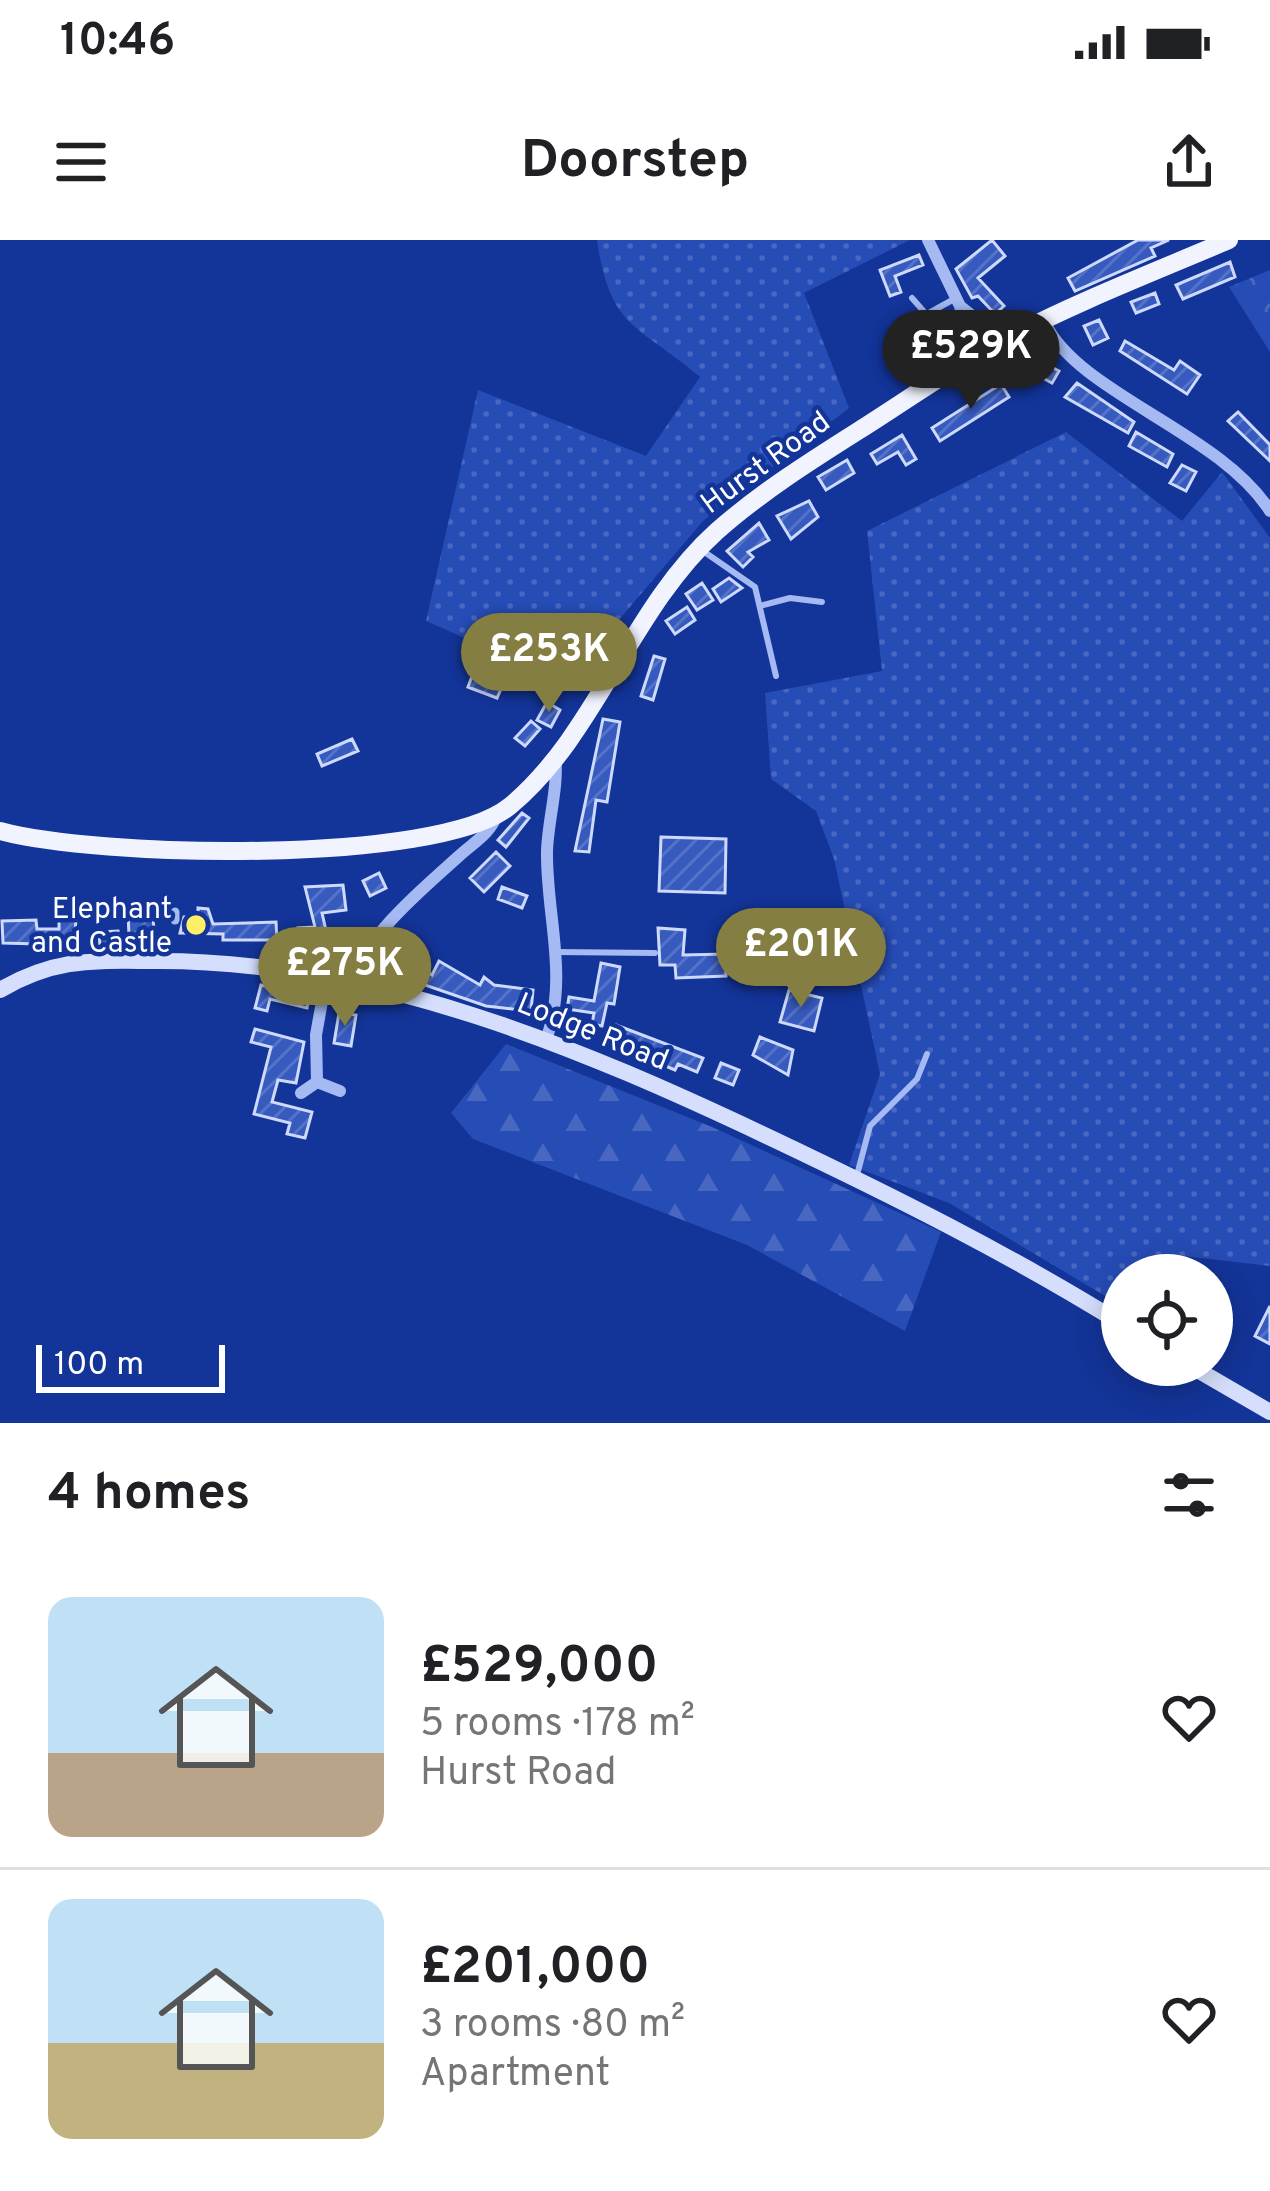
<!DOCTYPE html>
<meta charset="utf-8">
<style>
body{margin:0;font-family:Overpass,sans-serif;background:#f2f2f2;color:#202124;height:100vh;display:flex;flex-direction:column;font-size:45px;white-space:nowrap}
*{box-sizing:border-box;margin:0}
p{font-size:39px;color:#757577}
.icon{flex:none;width:66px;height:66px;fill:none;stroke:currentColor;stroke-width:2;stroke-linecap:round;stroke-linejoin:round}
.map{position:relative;height:1183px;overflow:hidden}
.sheet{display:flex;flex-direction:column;background:#fff;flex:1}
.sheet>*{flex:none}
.fabs{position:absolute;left:1101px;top:1014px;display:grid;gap:24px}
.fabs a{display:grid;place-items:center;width:132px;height:132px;border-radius:50%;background:#fff;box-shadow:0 6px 30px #0003;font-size:60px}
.scale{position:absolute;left:36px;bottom:30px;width:189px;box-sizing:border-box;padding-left:12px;border:6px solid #fff;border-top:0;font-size:33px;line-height:42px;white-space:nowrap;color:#fff;-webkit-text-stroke:9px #133498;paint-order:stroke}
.price{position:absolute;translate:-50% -102px;padding:0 27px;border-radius:42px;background:#847e42;color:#fff;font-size:39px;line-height:78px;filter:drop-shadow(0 3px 6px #0008)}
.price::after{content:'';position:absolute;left:50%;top:72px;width:36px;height:27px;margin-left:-18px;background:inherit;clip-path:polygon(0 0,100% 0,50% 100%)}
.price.current{background:#222;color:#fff}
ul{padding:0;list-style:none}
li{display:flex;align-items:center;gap:36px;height:300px;padding:0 48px}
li+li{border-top:3px solid #e0e0e0}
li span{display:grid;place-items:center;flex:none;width:336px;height:240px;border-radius:24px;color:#555}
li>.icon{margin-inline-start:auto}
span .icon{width:144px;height:144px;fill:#fffc;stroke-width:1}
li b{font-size:51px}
h2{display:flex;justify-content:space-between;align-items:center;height:144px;padding:0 48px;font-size:51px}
.status{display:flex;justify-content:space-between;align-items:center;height:84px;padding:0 60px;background:#fff;direction:ltr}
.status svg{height:33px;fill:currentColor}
header{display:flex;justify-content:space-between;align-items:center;height:156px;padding:0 48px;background:#fff;font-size:54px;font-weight:700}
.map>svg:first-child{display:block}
.grass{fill:url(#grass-dots)}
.forest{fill:url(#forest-firs)}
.park{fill:url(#park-crowns)}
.building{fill:url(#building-hatch);stroke:#cddafd;stroke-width:3}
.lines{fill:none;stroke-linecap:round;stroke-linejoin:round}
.service{stroke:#a5baf3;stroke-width:6}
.pedestrian{stroke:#a5baf3;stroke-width:9}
.minor{stroke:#a5baf3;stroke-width:12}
.secondary{stroke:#d5defc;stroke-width:16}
.primary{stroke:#f1f4ff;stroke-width:18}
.poi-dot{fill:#ffef67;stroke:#133498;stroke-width:4.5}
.labels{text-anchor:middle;stroke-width:9;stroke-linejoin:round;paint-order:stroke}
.street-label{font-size:30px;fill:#fff;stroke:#133498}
.poi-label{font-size:30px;fill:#fff;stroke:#133498;text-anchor:end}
</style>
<div class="status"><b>10:46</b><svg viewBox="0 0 49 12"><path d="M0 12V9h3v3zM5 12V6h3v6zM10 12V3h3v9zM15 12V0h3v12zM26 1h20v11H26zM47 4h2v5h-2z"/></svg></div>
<header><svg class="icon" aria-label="menu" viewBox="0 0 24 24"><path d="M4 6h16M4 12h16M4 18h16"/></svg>Doorstep<svg class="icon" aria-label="share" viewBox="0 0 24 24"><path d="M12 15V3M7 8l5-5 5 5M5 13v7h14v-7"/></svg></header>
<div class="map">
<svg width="1270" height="1183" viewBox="0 0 1270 1183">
<defs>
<pattern id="grass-dots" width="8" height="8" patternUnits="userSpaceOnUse" patternTransform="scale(3)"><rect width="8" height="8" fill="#264cb6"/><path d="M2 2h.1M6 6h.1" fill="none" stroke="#4767c1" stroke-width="1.8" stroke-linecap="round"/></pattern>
<pattern id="forest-firs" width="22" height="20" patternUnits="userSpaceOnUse" patternTransform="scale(3)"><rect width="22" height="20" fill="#264cb6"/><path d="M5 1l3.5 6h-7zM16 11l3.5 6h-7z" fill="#4767c1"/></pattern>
<pattern id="park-crowns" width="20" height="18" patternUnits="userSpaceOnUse" patternTransform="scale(3)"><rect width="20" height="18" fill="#264cb6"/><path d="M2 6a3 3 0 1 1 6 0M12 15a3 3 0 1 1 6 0" fill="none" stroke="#4767c1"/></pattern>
<pattern id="building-hatch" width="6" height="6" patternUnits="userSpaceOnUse" patternTransform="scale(3)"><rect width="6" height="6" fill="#375abe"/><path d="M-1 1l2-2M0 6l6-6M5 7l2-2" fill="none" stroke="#5573c8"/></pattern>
</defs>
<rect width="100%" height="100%" fill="#133498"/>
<path class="grass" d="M 597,0 L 910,0 L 804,53 L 849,168 L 703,281 L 566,442 L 426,381 L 478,150 L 646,216 L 700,137 C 638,84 610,90 597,0 Z
M 1066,192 L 1182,281 L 1222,232 L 1270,298 L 1270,1026 L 1167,1014 L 1165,1035 L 1122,1035 L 1122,1066 L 949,963 L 849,925 L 880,834 L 834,619 L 816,571 L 771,539 L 765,453 L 882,431 L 867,291 Z"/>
<path class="forest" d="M 506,804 L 712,887 L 941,992 L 905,1091 L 747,1005 L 473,899 L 451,873 Z"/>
<path class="park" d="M 1270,30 L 1270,112 L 1229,47 Z"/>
<path class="building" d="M 992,0 L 1005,16 L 978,38 L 1004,66 L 995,74 L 978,56 L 972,58 L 956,29 Z
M 1138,0 L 1169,0 L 1151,8 L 1155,16 L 1075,51 L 1068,38 Z
M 919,15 L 923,25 L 895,36 L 901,52 L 890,56 L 880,30 Z
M 1230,22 L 1235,37 L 1183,59 L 1176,45 Z
M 1155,53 L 1159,64 L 1136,73 L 1131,62 Z
M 1099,80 L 1108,98 L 1093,105 L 1084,86 Z
M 945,95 L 952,112 L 916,126 L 910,109 Z
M 1125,101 L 1174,130 L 1180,121 L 1200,135 L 1187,154 L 1120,111 Z
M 1026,113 L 1059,131 L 1052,143 L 1019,125 Z
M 1077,143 L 1134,182 L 1128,193 L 1065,157 Z
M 1001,144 L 1009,157 L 940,201 L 932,188 Z
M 1238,172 L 1270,205 L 1270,221 L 1228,181 Z
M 1136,192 L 1173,214 L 1167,227 L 1129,206 Z
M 902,195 L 916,219 L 906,225 L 898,212 L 877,224 L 871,214 Z
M 847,220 L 854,233 L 826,250 L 818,237 Z
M 1182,225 L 1196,232 L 1186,251 L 1170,243 Z
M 809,261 L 818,277 L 791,299 L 777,276 Z
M 759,283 L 769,300 L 748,312 L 753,317 L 743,327 L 727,311 Z
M 729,338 L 742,348 L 721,362 L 713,349 Z
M 702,343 L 713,360 L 697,370 L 686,354 Z
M 687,367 L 695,380 L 675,394 L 666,381 Z
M 654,416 L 665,419 L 653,460 L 641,456 Z
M 475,428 L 505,440 L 497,458 L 468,447 Z
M 547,462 L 560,470 L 551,487 L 537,480 Z
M 603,479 L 620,482 L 607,562 L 596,560 L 589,612 L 575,611 Z
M 531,481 L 540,489 L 525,506 L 515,498 Z
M 352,499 L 358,511 L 322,526 L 317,514 Z
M 522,573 L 529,578 L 506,607 L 498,600 Z
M 661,597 L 726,599 L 725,653 L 659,651 Z
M 496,612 L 510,626 L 484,652 L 470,638 Z
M 379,633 L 386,648 L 370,656 L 363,641 Z
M 343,645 L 346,670 L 322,673 L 328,699 L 325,723 L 309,722 L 311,700 L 299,701 L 298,688 L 315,687 L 305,647 Z
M 502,647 L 527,656 L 522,668 L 498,659 Z
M 198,668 L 208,669 L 213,684 L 276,682 L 277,700 L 223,700 L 223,694 L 180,693 L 184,677 L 198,677 Z
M 153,673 L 154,694 L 129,695 L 128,674 Z
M 59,678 L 76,679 L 74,705 L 3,703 L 2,681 L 36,680 L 37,689 L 59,689 Z
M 734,682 L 790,684 L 789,702 L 734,700 Z
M 658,688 L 685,690 L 683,715 L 726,714 L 726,736 L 676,738 L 675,725 L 660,725 Z
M 118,691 L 119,706 L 100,707 L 99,692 Z
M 385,713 L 399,721 L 390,736 L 376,728 Z
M 410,720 L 432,735 L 439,721 L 480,745 L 484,737 L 494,745 L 533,750 L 531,771 L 486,766 L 416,742 L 402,733 Z
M 601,723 L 620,727 L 614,764 L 607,763 L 602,786 L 592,784 L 594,773 L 567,769 L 569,757 L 594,761 Z
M 261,745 L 309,757 L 307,768 L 270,759 L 267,771 L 255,768 Z
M 789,750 L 822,758 L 814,791 L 780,782 Z
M 339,773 L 356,775 L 351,806 L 334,803 Z
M 616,785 L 703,818 L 697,832 L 678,824 L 675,830 L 608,802 Z
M 255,789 L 304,802 L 296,843 L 278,840 L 272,862 L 312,872 L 305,898 L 287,894 L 290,883 L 254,874 L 271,807 L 251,802 Z
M 760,797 L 793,810 L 788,835 L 753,815 Z
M 721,823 L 739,830 L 733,845 L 715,838 Z
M 1270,1066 L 1270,1104 L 1255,1096 Z"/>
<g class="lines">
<path class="service" d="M 912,58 L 926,74
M 919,94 L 918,79 L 956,58
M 703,311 L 755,347 L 776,436
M 760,366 L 790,358 L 822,362
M 557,712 L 655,713
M 857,935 L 870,886 L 917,839 L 927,814"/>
<path class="pedestrian" d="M 175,680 L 175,672"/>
<path class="minor" d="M 928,0 L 960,66 L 970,120
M 961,67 L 1003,100
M 1045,83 C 1079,154 1220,192 1270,271
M 349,744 C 370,692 418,653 459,616 C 473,603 490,594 497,575
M 546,800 C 569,737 546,675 547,611 C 548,580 559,545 555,516
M 317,842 L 340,851
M 301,853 L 317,842 L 316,795 L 326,739"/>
<path class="secondary" d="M 0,750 C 57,717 94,721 158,721 C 376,721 581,808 775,900 C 893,956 1011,1015 1122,1084
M 1189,1125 L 1270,1172"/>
<path class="primary" d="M 0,591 C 93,617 437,626 510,566 C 596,495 631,368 717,291 C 760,253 809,222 858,191 C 906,161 954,126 1004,100 C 1076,62 1154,32 1229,0"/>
</g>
<circle class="poi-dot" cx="196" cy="685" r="12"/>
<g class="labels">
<g class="street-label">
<text transform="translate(765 222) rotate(-36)" y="10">Hurst Road</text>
<text transform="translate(593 791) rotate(22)" y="10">Lodge Road</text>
</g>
<g class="poi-label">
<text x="172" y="678">Elephant<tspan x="172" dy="34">and Castle</tspan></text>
</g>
</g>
</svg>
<div class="fabs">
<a><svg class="icon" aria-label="locate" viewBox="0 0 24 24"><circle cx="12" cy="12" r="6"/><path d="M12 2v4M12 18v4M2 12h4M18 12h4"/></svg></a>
</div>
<div class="scale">100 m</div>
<b class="price current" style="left:971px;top:172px">£529K</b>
<b class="price" style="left:549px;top:475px">£253K</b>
<b class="price" style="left:801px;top:770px">£201K</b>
<b class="price" style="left:345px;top:789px">£275K</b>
</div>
<section class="sheet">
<h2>4 homes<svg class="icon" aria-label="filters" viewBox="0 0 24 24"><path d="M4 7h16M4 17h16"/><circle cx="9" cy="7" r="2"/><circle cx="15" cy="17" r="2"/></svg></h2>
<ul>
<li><span style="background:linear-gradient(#bfe0f5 65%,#b9a48a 0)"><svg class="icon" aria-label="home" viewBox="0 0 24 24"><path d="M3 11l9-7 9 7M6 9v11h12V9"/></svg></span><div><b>£529,000</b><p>5 rooms · 178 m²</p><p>Hurst Road</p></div><svg class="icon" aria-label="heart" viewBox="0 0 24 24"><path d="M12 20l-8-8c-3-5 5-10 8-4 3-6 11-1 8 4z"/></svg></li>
<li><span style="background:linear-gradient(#bfe0f5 60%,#c2b280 0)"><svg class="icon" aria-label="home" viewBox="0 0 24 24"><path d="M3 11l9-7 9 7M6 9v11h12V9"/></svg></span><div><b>£201,000</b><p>3 rooms · 80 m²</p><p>Apartment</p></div><svg class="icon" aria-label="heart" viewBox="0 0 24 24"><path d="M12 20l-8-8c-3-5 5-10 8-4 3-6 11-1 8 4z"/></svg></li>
</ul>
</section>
